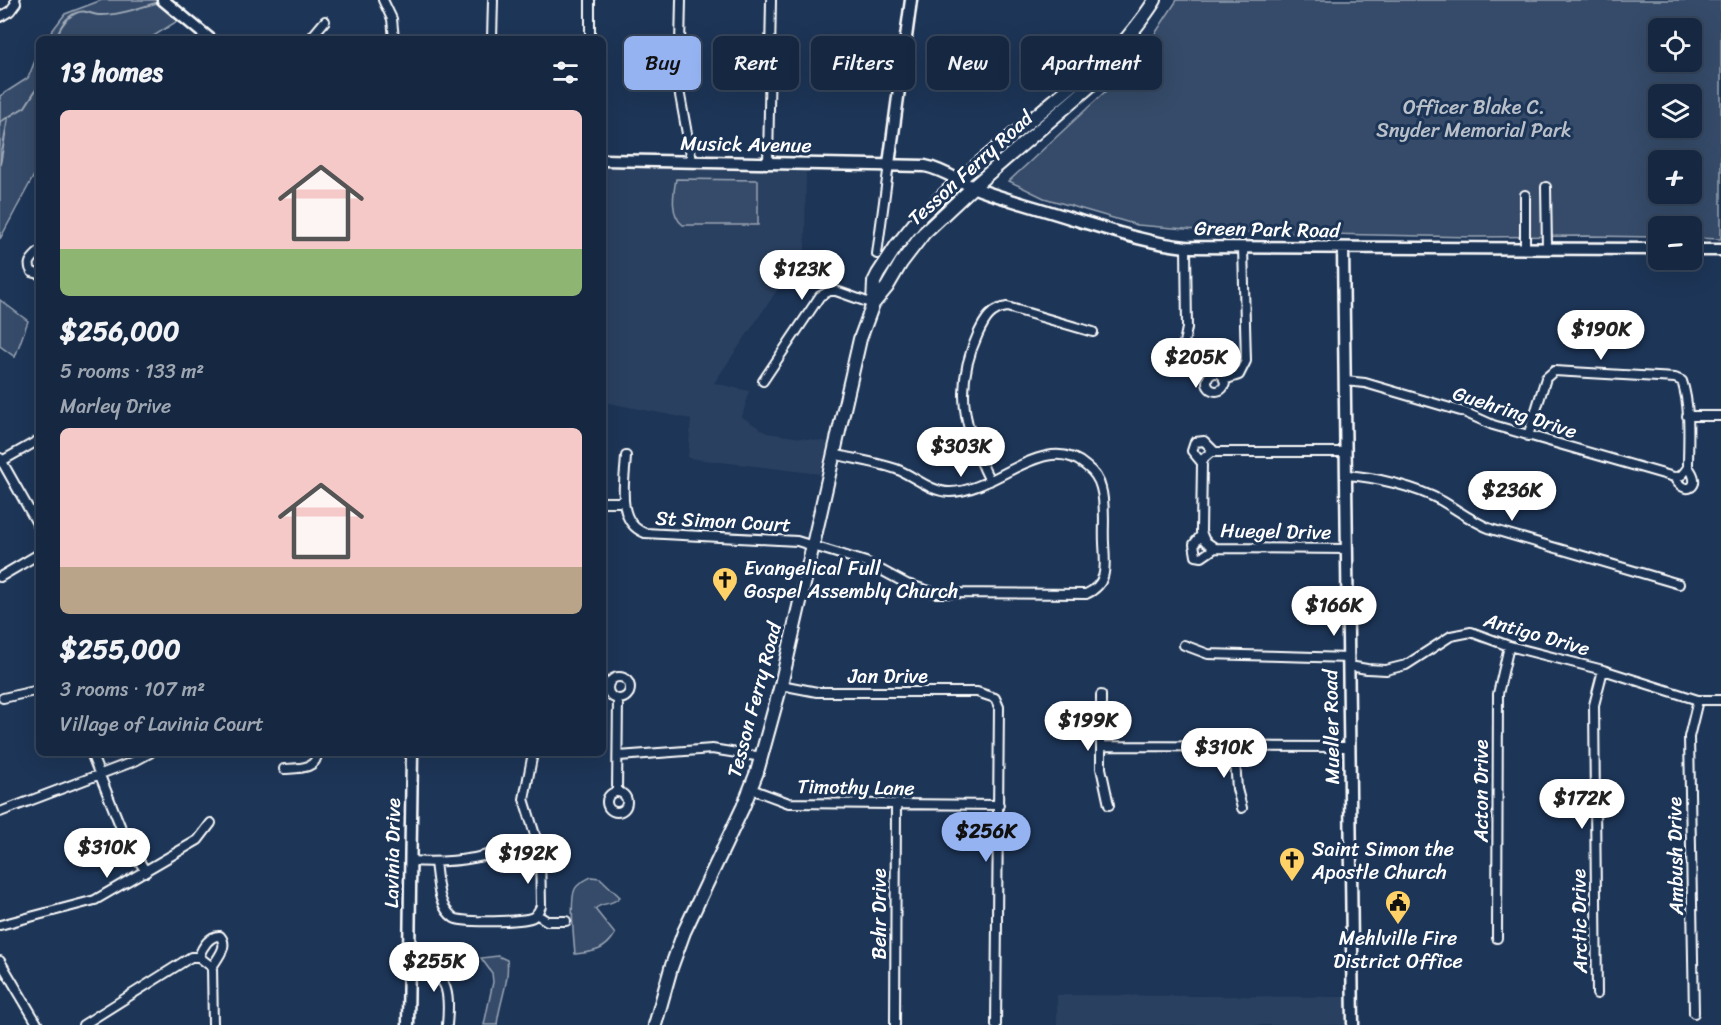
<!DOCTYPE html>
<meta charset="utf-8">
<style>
body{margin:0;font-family:Sriracha,sans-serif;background:#1f3048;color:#f1f3f6;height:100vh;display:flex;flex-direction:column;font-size:22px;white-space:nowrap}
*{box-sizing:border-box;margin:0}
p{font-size:20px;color:#9ea6b1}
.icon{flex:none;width:33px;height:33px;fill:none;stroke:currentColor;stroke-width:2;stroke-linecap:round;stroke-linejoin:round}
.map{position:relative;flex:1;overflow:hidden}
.sheet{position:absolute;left:36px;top:36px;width:570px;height:720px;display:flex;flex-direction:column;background:#162841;border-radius:9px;box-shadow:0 6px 24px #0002,0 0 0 2px #35445a}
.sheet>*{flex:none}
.hud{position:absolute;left:624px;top:36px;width:570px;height:54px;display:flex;gap:12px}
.fabs{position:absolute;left:1648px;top:18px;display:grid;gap:12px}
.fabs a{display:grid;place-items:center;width:54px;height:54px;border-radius:9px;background:#162841;box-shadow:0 6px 24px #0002,0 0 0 2px #35445a;font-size:30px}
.price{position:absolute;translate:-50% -51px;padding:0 14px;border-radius:21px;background:#fff;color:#222;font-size:20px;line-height:39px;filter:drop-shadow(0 2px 3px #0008)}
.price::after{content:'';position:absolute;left:50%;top:36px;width:18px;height:14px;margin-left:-9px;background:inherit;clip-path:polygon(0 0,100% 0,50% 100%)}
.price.active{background:#95b2f1;color:#111}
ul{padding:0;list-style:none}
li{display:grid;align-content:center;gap:12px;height:318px;padding:0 24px}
li span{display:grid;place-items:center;height:186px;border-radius:9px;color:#555}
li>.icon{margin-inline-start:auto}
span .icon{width:108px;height:108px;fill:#fffc;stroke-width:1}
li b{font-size:26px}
h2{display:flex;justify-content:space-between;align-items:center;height:72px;padding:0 24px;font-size:26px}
.tag{padding:0 21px;border-radius:9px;background:#162841;box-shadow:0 6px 24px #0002,0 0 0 2px #35445a;font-size:21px;line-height:54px}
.tag.active{background:#95b2f1;color:#111}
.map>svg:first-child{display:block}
.built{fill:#2a4161}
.green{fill:#364b69;stroke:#9aa5b4;stroke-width:1.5;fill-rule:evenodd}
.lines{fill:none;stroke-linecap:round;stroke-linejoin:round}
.stream{stroke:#a0aab8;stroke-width:2}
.street-casing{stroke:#fff;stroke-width:12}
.secondary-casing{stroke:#fff;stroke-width:15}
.primary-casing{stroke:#fff;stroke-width:16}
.street{stroke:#1d3557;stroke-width:8}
.secondary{stroke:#1d3557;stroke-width:10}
.primary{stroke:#1d3557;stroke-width:12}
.labels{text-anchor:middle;stroke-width:6;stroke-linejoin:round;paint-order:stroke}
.park-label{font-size:20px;fill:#b9c0ca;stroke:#1d3557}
.street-label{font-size:20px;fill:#fff;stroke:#1d3557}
.poi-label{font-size:20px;fill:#fff;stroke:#1d3557;text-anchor:start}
</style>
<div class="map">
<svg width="1721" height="1025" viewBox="0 0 1721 1025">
<rect width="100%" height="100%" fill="#1d3557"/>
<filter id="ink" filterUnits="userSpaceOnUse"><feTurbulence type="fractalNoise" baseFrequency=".0167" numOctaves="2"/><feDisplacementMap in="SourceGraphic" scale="12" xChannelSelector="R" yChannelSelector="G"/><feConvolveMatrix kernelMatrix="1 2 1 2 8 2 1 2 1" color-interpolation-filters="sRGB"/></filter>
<g filter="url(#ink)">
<path class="built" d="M 603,166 L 806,168 L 805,249 L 714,383 L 749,391 L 742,417 L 767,433 L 828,442 L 820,474 L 688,458 L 691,419 L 603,402 Z
M 1057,995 L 1345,997 L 1346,1025 L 1057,1025 Z"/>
<path class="green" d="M 102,0 L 155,0 L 179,20 L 149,39 L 46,39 L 65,14 Z
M 1177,0 L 1721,0 L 1721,239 L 1692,238 L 1692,226 L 1659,226 L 1659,237 L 1588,236 L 1474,237 L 1221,232 L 1137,225 L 1044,198 L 1009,181 L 1136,63 ZM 1659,28 L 1692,28 L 1692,62 L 1659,62 ZM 1659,94 L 1692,94 L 1692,128 L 1659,128 ZM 1659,160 L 1692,160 L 1692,194 L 1659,194 Z
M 39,51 L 39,166 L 0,239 L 0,96 L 28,78 Z
M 676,179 L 758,180 L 758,225 L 683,225 C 670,215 673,195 676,179 Z
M 0,300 L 28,321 L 15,357 L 0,346 Z
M 591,877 L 600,878 L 620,897 C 610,907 603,901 595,909 L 615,934 C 605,951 594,952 575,954 C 574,940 569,901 575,889 C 578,883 585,880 591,877 Z
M 498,956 L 507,960 C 510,981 499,1003 497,1025 L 484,1025 L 493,982 L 492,973 L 481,958 Z"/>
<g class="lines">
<path class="stream" d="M 56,39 C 59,29 65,18 76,13 C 85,9 89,14 98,15 C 118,16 141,7 159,2
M 0,122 L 25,107 L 39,85
M 0,165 L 8,118"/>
<defs>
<path id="street" d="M 383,0 L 392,19 L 394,39
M 681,0 L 679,90 L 692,161
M 0,17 L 10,11 L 16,3 L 15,0
M 310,39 L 325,21
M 492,39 L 493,0
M 590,39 L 590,0
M 768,163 L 771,0
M 1546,187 L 1547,248
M 1525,195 L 1525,248
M 39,252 C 32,259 26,263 32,272 L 39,274
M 877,254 L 889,164
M 1184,343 L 1187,328 L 1186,247
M1207 382a9 9 0 1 1 18 0a9 9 0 1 1-18 0Z
M 1224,380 L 1239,375 L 1246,361 L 1243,248
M 763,381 L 820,296 L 830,291 L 836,291 L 873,304
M 1345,381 L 1365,383 L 1464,412 L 1493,425 L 1674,477 C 1681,478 1684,473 1688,467 C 1688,440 1691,408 1682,381 L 1675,378 L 1554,371 L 1546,378 L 1528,436
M 1687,416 L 1721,416
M 1346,452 L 1211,452 L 1204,458 L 1202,463 L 1201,532 L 1205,541 L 1215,548 L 1347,549
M 626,456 C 625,481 615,522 645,533 L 797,541 L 866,562 L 907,584 L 936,593 L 1086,594 C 1109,584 1105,565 1104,543 C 1103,526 1106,505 1101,488 C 1099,479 1094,472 1086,466 C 1045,430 996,492 950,492 C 930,492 915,476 896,469 C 876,462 854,459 833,454
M 0,458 L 39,527
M 0,462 L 39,440
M 1202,463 L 1192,451 L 1195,442 L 1204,441 L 1214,451
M 1346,475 C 1376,477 1416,487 1442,501 C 1459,511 1473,522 1491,529 L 1679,584
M 1674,477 C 1685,498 1704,486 1688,467
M 990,481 C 964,429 953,388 978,334 C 985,319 991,309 1007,307 L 1093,332
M 603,502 L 624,502
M 1202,534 L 1194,544 L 1196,556 L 1202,557 L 1215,548
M 0,577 L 39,554
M 1184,645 L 1208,654 L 1349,658
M 1349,666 L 1367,669 L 1386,670 L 1406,665 L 1451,636 L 1471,632 L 1509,646 L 1603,670 L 1698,700 L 1721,700
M608 688a11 11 0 1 1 22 0a11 11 0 1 1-22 0Z
M 781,685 L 817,692 L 977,692 L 995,698 L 999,707 L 996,1025
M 1101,695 L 1101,768 L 1109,805
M 3,698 L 39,690
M 1101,746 L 1349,747
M 1234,746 L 1237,789 L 1242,808
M 91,753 L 125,838 L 146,872
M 619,756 L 712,749 L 762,757
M 284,769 C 297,768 317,770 317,753
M 751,789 L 789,803 L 999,805
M607 802a10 10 0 1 1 20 0a10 10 0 1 1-20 0Z
M 617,792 L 618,699
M 0,812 L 135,761 L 150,753
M 410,861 C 460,864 490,857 535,839
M 435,863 C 438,881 437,906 454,918 C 461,923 526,922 533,917 C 537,915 539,910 541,906 L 540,851 L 524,799 L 533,753
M 536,914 L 547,921 L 566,921
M 0,925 L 95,900 L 198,840 L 211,823
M 1497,938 L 1498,694 L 1509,646
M 199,957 C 202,947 210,935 220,936 C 229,946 218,957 212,967
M 0,961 L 38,1025
M 409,968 C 449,970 450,991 447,1025
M 1597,994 L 1594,705 L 1603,670
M 1694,1013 L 1689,737 L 1698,700
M 83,1025 L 191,957 L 199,957 L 212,967 L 213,1025
M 895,1025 L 896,804"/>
<path id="secondary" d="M 163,0 L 210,39
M 603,160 L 925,166 C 945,170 961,183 980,190 C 1011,201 1042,209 1073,219 C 1110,230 1147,243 1186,247 L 1659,249
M 889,164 L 911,0
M 1343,248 L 1353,1025
M 1692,250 L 1721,250
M 408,1025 L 412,753"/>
<path id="primary" d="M 873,304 L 874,282 L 878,274 L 897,245 L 918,219 L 958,181 L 1081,78 L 1100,68
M 655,1025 L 671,968 L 684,932 L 743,807 L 757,772 L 781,685 L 860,339 L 873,304 L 887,287 L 901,263 L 924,233 L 973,187 L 1089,87 C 1108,56 1136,32 1155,0"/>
</defs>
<use href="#street" class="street-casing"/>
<use href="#secondary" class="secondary-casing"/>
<use href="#primary" class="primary-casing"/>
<use href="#street" class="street"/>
<use href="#secondary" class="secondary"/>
<use href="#primary" class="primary"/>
</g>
</g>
<defs>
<symbol id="church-pin" viewBox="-11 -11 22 30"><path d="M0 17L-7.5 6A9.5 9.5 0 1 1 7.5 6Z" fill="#ffd166" stroke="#1d3557"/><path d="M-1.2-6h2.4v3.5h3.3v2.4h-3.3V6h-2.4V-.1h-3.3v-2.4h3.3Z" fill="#111"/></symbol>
<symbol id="civic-pin" viewBox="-11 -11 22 30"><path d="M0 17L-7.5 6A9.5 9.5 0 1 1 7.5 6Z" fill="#ffd166" stroke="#1d3557"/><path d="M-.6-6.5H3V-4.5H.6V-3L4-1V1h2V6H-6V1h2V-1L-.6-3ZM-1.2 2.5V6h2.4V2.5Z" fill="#111"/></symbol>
</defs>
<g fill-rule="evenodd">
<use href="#church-pin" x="710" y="565" width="30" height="40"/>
<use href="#church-pin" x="1277" y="845" width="30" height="40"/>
<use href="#civic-pin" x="1383" y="888" width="30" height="40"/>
</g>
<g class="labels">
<g class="park-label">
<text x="1474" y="114">Officer Blake C.<tspan x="1474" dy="23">Snyder Memorial Park</tspan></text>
</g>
<g class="street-label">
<text transform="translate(746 144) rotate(1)" y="7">Musick Avenue</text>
<text transform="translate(970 168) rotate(-42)" y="7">Tesson Ferry Road</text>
<text transform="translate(1267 229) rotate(1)" y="7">Green Park Road</text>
<text transform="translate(1515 412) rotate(18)" y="7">Guehring Drive</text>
<text transform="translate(723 521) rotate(3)" y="7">St Simon Court</text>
<text transform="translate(1276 531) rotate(1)" y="7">Huegel Drive</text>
<text transform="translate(1537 634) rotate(16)" y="7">Antigo Drive</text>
<text x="888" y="683">Jan Drive</text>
<text transform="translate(754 700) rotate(-75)" y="7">Tesson Ferry Road</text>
<text transform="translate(1331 727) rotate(-91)" y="7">Mueller Road</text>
<text transform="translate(856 787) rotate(1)" y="7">Timothy Lane</text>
<text transform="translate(1481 791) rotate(-90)" y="7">Acton Drive</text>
<text transform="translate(392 853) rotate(-89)" y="7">Lavinia Drive</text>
<text transform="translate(1675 856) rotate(-91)" y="7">Ambush Drive</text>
<text transform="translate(879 914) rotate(-90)" y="7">Behr Drive</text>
<text transform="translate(1579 921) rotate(-91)" y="7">Arctic Drive</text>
</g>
<g class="poi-label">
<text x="744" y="575">Evangelical Full<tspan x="744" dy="23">Gospel Assembly Church</tspan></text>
<text x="1312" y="856">Saint Simon the<tspan x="1312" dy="23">Apostle Church</tspan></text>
<text x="1398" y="945" text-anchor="middle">Mehlville Fire<tspan x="1398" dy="23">District Office</tspan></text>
</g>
</g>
</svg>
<div class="fabs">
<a><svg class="icon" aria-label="locate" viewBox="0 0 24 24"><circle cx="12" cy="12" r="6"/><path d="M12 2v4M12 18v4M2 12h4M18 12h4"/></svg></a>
<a><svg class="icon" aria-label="layers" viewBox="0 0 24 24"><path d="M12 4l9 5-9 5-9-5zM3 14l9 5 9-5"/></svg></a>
<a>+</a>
<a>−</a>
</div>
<b class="price" style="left:802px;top:301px">$123K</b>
<b class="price" style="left:1601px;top:361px">$190K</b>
<b class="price" style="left:1196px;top:389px">$205K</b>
<b class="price" style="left:961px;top:478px">$303K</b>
<b class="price" style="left:1512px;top:522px">$236K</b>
<b class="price" style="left:1334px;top:637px">$166K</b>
<b class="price" style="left:1088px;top:752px">$199K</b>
<b class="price" style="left:1224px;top:779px">$310K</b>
<b class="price" style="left:1582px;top:830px">$172K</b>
<b class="price active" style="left:986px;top:863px">$256K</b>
<b class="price" style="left:107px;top:879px">$310K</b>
<b class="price" style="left:528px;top:885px">$192K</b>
<b class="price" style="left:434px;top:993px">$255K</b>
<div class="hud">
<a class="tag active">Buy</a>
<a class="tag">Rent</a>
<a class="tag">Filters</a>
<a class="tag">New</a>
<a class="tag">Apartment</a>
</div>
<section class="sheet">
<h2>13 homes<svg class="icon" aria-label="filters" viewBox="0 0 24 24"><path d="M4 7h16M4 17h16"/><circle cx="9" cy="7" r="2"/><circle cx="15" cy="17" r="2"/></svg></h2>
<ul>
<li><span style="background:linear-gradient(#f6c9c9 75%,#8fb573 0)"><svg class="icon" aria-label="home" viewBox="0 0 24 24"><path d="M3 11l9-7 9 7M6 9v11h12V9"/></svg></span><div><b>$256,000</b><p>5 rooms · 133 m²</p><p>Marley Drive</p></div></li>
<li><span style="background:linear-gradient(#f6c9c9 75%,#b9a48a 0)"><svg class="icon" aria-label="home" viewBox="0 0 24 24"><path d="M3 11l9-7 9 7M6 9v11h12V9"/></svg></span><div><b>$255,000</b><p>3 rooms · 107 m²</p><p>Village of Lavinia Court</p></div></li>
</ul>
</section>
</div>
